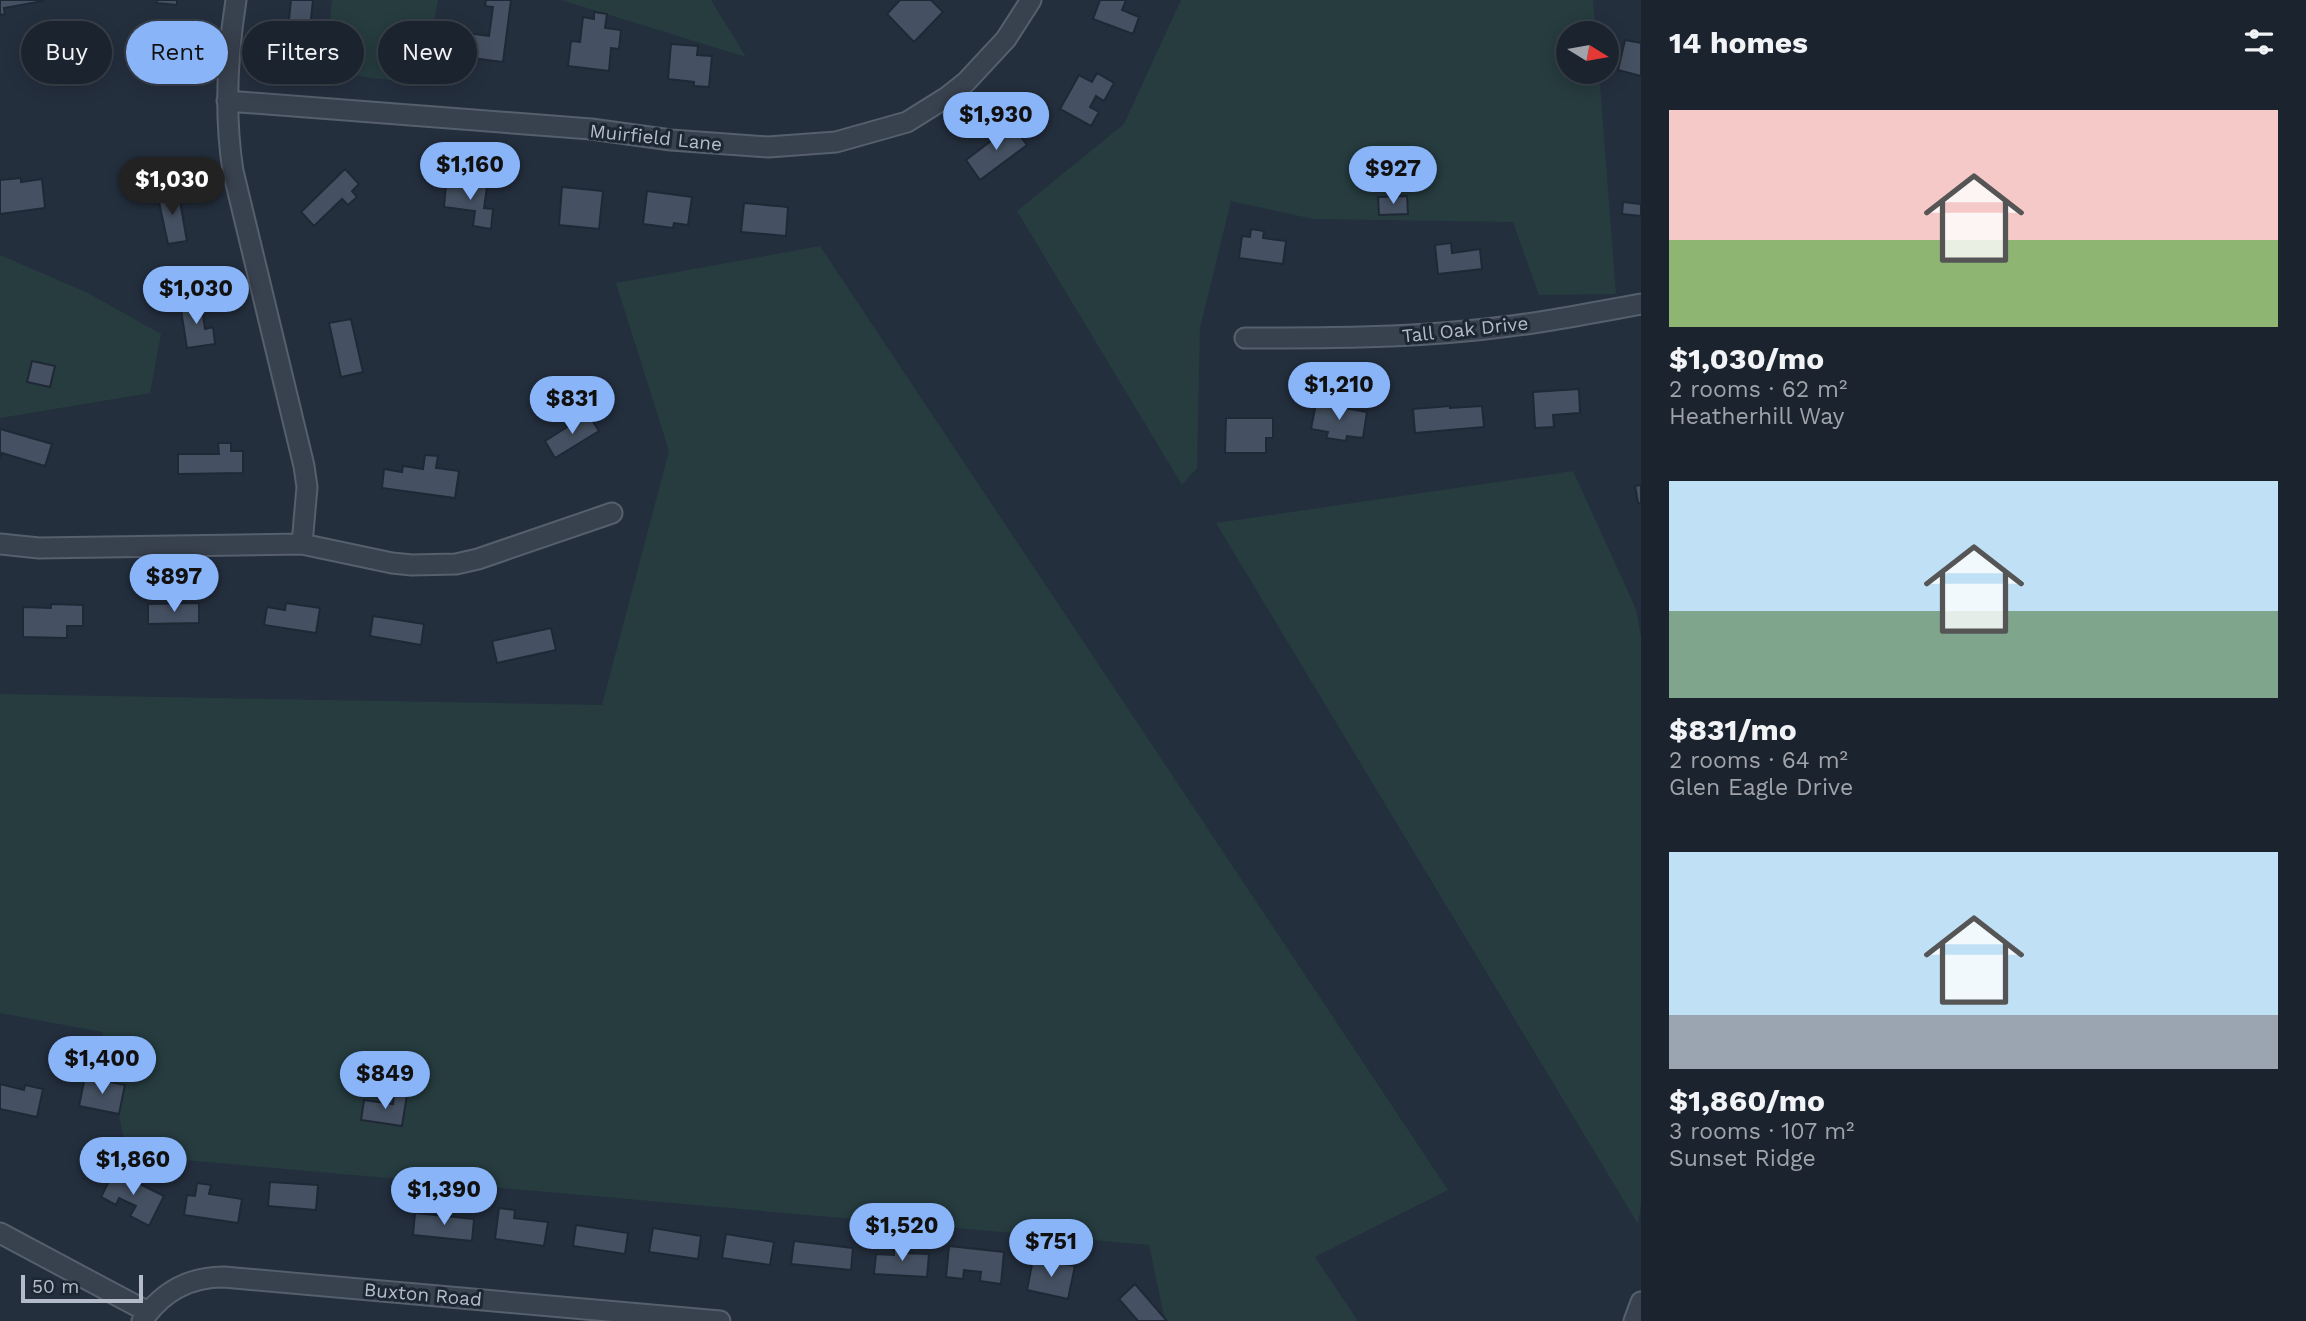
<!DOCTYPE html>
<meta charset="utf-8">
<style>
body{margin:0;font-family:"Work Sans",sans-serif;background:#242b36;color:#f1f3f6;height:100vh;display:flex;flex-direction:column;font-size:26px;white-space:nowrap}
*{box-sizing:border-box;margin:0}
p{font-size:23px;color:#a0a4aa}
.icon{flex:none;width:38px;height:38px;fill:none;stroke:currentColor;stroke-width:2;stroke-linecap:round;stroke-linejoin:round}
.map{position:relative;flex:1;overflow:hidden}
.details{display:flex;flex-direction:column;background:#1b232e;width:665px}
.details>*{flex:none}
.top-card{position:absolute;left:21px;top:21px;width:665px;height:63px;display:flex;gap:14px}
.needle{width:46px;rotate:101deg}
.tools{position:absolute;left:1556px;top:21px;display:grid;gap:14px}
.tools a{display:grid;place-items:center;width:63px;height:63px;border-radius:50%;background:#1b232e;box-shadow:0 4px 18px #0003,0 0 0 2px #39404a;font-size:35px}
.scale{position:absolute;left:21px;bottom:18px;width:122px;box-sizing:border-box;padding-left:7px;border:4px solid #b4bcc9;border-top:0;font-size:19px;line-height:24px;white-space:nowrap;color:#b4bcc9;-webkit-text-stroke:5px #1d2633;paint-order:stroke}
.price{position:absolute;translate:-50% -60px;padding:0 16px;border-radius:24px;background:#8ab4f8;color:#111;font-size:23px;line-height:46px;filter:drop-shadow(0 2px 4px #0008)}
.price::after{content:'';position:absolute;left:50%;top:42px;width:21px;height:16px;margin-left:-10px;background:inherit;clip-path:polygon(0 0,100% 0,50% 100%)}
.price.current{background:#222;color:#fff}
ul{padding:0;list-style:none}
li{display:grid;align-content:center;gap:14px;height:371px;padding:0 28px}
li span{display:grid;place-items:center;height:217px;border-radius:0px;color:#555}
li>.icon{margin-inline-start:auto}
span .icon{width:126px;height:126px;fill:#fffc;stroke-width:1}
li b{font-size:30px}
h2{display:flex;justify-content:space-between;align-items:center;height:84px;padding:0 28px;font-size:30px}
.pill{padding:0 24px;border-radius:32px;background:#1b232e;box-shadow:0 4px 18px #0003,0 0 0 2px #39404a;font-size:24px;line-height:63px}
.pill.current{background:#8ab4f8;color:#111}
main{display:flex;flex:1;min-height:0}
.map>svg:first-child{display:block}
.green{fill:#263c3f}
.building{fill:#455162;stroke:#1f2835;stroke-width:2}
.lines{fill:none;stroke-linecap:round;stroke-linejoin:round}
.minor-casing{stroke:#565f6c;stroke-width:23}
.minor{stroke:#38414e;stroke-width:19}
.labels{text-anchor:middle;stroke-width:6;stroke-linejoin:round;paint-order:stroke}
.street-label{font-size:19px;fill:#b4bcc9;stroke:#1d2633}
</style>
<main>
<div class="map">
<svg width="1641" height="1321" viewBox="0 0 1641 1321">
<rect width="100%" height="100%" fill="#242f3e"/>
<path class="green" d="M 332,0 L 438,0 L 423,84 L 324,72 Z
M 561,0 L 711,0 L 746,57 Z
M 1181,0 L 1593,0 L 1596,33 L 1568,33 L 1568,72 L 1599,72 L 1616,294 L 1539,295 L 1513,222 L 1313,219 L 1231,201 L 1200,328 L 1197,468 L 1182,485 L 1017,211 L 1124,124 Z
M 820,246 L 1448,1190 L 1315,1257 L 1358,1321 L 1165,1321 L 1149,1245 L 127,1155 L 102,1032 L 0,1013 L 0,694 L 602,705 L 669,451 L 616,283 Z
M 0,255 L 88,293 L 161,334 L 150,393 L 0,418 Z
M 1573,471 L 1636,609 L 1641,637 L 1641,1204 L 1638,1224 L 1216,523 Z"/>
<path class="building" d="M 0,0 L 43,0 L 43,1 L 4,8 L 5,14 L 0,15 Z
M 157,0 L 177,0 L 177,5 L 156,3 Z
M 291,0 L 313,0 L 310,28 L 331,30 L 329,52 L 286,48 Z
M 486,0 L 511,0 L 503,62 L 456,56 L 459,32 L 489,36 L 493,7 L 485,6 Z
M 900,0 L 931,0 L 943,12 L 914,42 L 887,14 Z
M 1100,0 L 1126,0 L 1122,10 L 1139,17 L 1133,34 L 1093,19 Z
M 594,12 L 607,14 L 605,28 L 621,30 L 619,49 L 611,48 L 609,71 L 568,66 L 571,41 L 580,42 L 583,17 L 594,19 Z
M 1625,40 L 1641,43 L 1641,76 L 1618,70 Z
M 671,44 L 698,46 L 697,55 L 712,56 L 709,87 L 694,86 L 694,82 L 668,79 Z
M 153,46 L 173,50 L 167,82 L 147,79 Z
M 1097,73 L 1114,83 L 1104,101 L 1096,96 L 1090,107 L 1099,112 L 1091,126 L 1060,109 L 1079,75 L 1092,82 Z
M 1012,125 L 1027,145 L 980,180 L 966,160 Z
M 345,169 L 359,184 L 352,191 L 357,197 L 348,205 L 342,199 L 314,226 L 301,212 Z
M 21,178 L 21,182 L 42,179 L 45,208 L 0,214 L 0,180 Z
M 446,183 L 487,187 L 484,208 L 493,209 L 491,229 L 473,226 L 475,211 L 444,207 Z
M 562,187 L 603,191 L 599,229 L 559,225 Z
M 178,190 L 187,241 L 168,244 L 157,193 Z
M 647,191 L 692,197 L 688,225 L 674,223 L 673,228 L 643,224 Z
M 1407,196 L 1408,214 L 1379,215 L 1378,197 Z
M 1623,202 L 1641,204 L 1641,216 L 1622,214 Z
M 744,203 L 788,207 L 786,236 L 741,232 Z
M 1251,229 L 1264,231 L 1263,238 L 1286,241 L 1283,264 L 1239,258 L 1242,236 L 1250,237 Z
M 1451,243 L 1452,253 L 1480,249 L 1482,269 L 1438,274 L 1435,245 Z
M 201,301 L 205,329 L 213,327 L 215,344 L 187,348 L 180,304 Z
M 351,319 L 363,372 L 341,377 L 329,323 Z
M 32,361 L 55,366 L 50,387 L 27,382 Z
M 1579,389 L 1580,413 L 1553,415 L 1554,427 L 1535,428 L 1533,392 Z
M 1316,403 L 1367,412 L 1363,438 L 1347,436 L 1346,441 L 1326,438 L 1328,432 L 1311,429 Z
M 1450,406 L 1450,408 L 1482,406 L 1484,427 L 1415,433 L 1413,409 Z
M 588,414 L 599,431 L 555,458 L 545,441 Z
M 1226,418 L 1273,418 L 1273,438 L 1266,438 L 1266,453 L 1225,453 Z
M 0,429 L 52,444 L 45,466 L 2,453 L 0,459 Z
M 218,443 L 231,443 L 231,451 L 243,451 L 243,473 L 178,474 L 178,454 L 219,454 Z
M 425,455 L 438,456 L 436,468 L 459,471 L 455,498 L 382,488 L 384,469 L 402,472 L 403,466 L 423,469 Z
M 1641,485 L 1641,503 L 1638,503 L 1635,486 Z
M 199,603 L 199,623 L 148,624 L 148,604 Z
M 286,603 L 320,608 L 316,633 L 264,625 L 267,607 L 285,610 Z
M 51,604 L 83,605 L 83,626 L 67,626 L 67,638 L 23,637 L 23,607 L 51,608 Z
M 373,616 L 424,624 L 421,645 L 370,636 Z
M 551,628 L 556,650 L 497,663 L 492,641 Z
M 85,1077 L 125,1085 L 119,1114 L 79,1106 Z
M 0,1084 L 24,1090 L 25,1085 L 43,1089 L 37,1117 L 0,1109 Z
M 394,1093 L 407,1095 L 402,1126 L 361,1120 L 364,1100 L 393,1104 Z
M 114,1171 L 164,1196 L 149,1226 L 130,1216 L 136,1206 L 119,1198 L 116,1205 L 101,1197 Z
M 270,1182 L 318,1185 L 316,1210 L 268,1206 Z
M 197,1183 L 211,1185 L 209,1194 L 242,1199 L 238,1223 L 184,1215 L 187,1195 L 195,1196 Z
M 499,1208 L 515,1210 L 514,1218 L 548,1222 L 544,1246 L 495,1239 Z
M 415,1213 L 474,1219 L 472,1241 L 413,1235 Z
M 576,1225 L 628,1233 L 625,1254 L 573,1246 Z
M 653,1228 L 701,1236 L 698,1259 L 649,1252 Z
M 726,1234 L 774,1242 L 770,1265 L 722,1258 Z
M 794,1241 L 853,1248 L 851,1270 L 791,1264 Z
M 894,1245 L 906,1245 L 906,1253 L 929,1254 L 927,1277 L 874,1274 L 876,1254 L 894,1255 Z
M 949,1246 L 1004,1252 L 1001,1284 L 980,1281 L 981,1272 L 964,1270 L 963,1279 L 946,1277 Z
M 1033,1259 L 1075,1266 L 1068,1299 L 1027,1290 Z
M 1135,1284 L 1167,1321 L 1138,1321 L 1119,1299 Z"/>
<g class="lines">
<defs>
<path id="minor" d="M 236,0 C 227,57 224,113 233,171 L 304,466 L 307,487 L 302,544
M 227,101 L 591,129 L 671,140 L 768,147 L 836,142 L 907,122 L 947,97 L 966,82 L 1006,39 L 1031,0
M 1245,338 C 1322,338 1399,338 1476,330 C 1531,325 1586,314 1641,304
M 0,544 L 39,548 L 302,544 L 392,563 L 412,565 L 456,564 L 478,559 L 612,513
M 0,1233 L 148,1312
M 142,1321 C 162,1292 188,1277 224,1277 L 720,1321
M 1634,1321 L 1641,1302"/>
</defs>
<use href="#minor" class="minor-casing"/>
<use href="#minor" class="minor"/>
</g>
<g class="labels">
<g class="street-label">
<text transform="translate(656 137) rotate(6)" y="7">Muirfield Lane</text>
<text transform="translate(1465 329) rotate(-6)" y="7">Tall Oak Drive</text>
<text transform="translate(423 1294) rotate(5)" y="7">Buxton Road</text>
</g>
</g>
</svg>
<div class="tools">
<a><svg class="needle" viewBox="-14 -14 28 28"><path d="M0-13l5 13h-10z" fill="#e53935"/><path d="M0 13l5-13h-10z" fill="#a0a4aa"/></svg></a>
</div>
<div class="scale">50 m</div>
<b class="price" style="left:996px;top:152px">$1,930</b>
<b class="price" style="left:470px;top:202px">$1,160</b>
<b class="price" style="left:1393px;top:206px">$927</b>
<b class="price current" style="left:172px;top:217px">$1,030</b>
<b class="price" style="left:196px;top:326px">$1,030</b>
<b class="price" style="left:1339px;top:422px">$1,210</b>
<b class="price" style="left:572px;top:436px">$831</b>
<b class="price" style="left:174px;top:614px">$897</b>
<b class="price" style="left:102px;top:1096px">$1,400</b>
<b class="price" style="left:385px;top:1111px">$849</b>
<b class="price" style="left:133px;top:1197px">$1,860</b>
<b class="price" style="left:444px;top:1227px">$1,390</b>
<b class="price" style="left:902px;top:1263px">$1,520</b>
<b class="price" style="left:1051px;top:1279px">$751</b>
<div class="top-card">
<a class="pill">Buy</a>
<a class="pill current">Rent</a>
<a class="pill">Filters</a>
<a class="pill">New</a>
</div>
</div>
<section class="details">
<h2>14 homes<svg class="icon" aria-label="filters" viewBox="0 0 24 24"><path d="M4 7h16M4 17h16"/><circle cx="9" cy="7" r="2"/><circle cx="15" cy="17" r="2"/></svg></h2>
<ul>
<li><span style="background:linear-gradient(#f6c9c9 60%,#8fb573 0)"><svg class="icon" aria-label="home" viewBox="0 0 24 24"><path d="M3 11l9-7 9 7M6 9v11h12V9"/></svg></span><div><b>$1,030/mo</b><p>2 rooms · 62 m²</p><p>Heatherhill Way</p></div></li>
<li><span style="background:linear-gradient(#bfe0f5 60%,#7fa58c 0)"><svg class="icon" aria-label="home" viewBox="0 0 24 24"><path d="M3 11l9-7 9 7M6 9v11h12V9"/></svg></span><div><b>$831/mo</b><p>2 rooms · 64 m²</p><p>Glen Eagle Drive</p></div></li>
<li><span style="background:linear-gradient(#bfe0f5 75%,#9aa5b1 0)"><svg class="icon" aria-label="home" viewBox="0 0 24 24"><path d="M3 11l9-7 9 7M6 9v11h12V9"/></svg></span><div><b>$1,860/mo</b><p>3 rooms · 107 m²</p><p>Sunset Ridge</p></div></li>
</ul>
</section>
</main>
